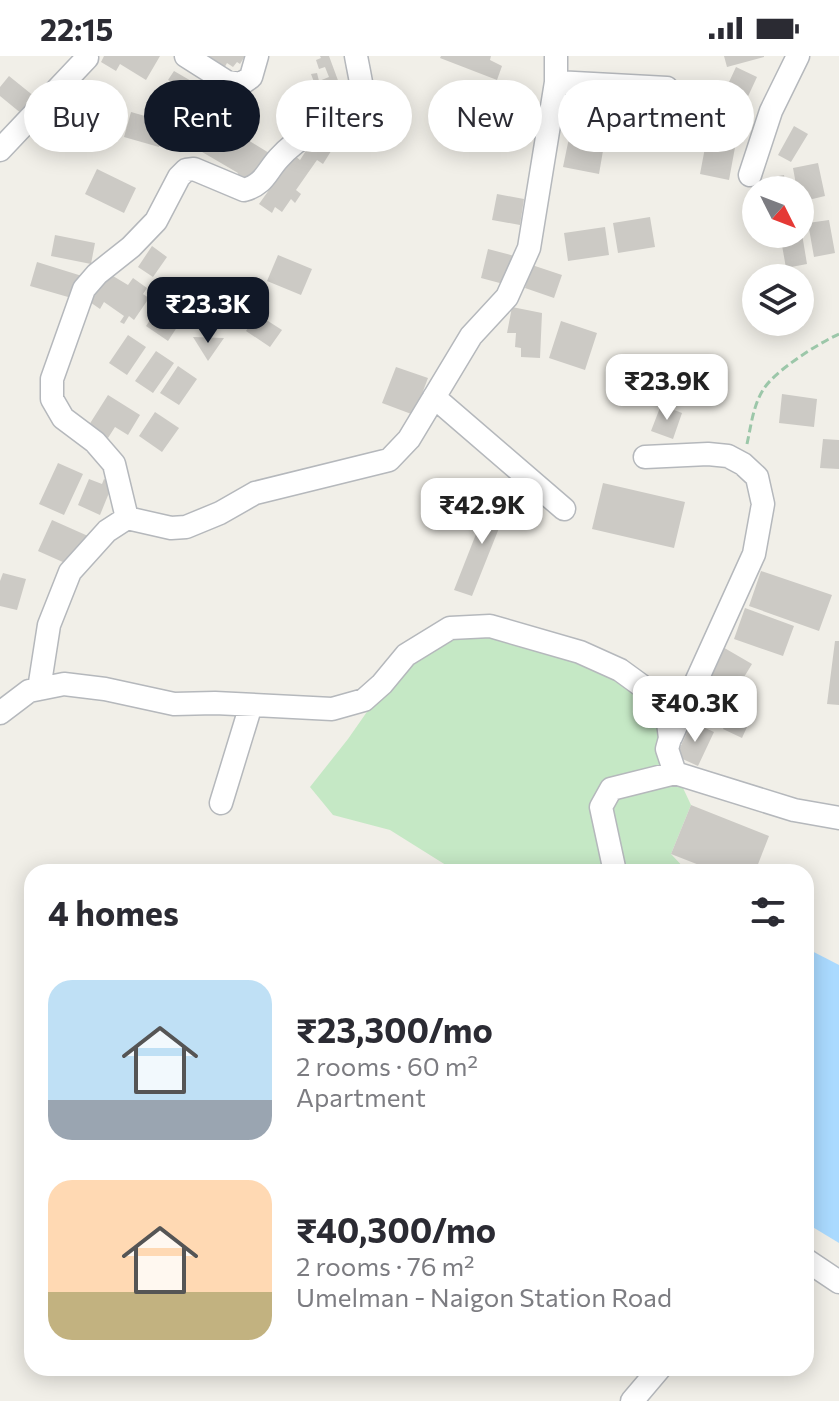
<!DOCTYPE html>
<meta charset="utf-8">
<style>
body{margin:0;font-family:Commissioner,sans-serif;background:#f7f7f7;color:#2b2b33;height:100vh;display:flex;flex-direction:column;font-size:30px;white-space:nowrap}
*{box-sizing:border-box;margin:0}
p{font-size:26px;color:#7c7c81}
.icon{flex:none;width:44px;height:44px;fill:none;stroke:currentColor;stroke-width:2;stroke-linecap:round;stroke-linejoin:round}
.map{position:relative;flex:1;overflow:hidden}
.side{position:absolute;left:24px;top:808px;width:790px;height:512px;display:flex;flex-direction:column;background:#fff;border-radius:24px;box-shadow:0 4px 20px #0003}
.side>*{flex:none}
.hud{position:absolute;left:24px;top:24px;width:792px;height:72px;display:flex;gap:16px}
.needle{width:52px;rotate:132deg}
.tools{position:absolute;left:742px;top:120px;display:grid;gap:16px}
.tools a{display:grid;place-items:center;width:72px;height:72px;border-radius:50%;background:#fff;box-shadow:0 4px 20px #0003;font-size:40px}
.price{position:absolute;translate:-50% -68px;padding:0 18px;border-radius:16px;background:#fff;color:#222;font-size:26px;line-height:52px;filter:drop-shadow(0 2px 4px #0008)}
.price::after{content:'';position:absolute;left:50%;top:48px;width:24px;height:18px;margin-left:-12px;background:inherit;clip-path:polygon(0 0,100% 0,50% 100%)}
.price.on{background:#111827;color:#fff}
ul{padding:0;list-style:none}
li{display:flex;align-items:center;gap:24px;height:200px;padding:0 24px}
li span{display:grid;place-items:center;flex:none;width:224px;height:160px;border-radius:24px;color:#555}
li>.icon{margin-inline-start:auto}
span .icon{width:96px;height:96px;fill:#fffc;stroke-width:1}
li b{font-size:34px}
h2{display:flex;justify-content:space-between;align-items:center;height:96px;padding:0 24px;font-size:34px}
.tag{padding:0 28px;border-radius:36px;background:#fff;box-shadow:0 4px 20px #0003;font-size:28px;line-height:72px}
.tag.on{background:#111827;color:#fff}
.status{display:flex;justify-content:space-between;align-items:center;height:56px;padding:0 40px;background:#fff;direction:ltr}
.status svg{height:22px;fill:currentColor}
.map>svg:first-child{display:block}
.green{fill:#c5e8c5}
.water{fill:#aadaff}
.building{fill:#cccac5}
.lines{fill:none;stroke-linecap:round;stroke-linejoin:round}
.minor-casing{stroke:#b5b8bc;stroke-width:25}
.path{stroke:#9cc7a9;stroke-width:3;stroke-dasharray:8 4;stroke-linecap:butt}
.minor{stroke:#fff;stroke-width:22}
</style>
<div class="status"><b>22:15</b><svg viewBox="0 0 49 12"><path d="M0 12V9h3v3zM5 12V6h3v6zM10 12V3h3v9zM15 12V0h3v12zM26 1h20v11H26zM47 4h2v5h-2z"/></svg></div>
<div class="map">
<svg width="839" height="1345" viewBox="0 0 839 1345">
<rect width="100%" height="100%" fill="#f1efe8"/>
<path class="green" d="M 449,568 L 578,600 L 665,651 L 676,717 L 691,749 L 671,798 L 688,816 L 457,816 L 390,774 L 333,759 L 310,731 L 348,683 L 385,630 Z"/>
<path class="water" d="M 806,892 L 839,909 L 839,1187 L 806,1167 Z"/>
<path class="building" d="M 104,0 L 160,0 L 146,24 L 120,8 L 116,15 L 101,6 Z
M 197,0 L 245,0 L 240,8 L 237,6 L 233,11 L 227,7 L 222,16 Z
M 320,0 L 329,0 L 343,38 L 351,35 L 357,50 L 327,61 L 311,18 L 317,17 L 319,25 L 329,21 L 325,11 L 319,13 L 316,4 L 321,2 Z
M 441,0 L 491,0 L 490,4 L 502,10 L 497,24 L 440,2 Z
M 724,0 L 764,0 L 764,1 L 727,11 Z
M 736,11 L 757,21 L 738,62 L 717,52 Z
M 174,15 L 231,48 L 224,60 L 219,57 L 217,60 L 222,63 L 220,67 L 274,100 L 256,125 L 248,120 L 245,124 L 237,119 L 238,117 L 197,93 L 201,87 L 196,84 L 203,74 L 180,61 L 182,57 L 158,43 L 165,30 L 170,33 L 174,27 L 168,24 Z
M 9,20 L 35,41 L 22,58 L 0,40 L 0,31 Z
M 131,56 L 166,66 L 159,91 L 124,81 Z
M 794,70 L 808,78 L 791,106 L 778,99 Z
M 707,81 L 736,86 L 729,124 L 700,118 Z
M 569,82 L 604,89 L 599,118 L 563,111 Z
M 311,87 L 321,93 L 325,87 L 333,92 L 323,108 L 317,104 L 296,134 L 301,138 L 295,147 L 291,143 L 282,156 L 275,151 L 272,157 L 259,148 L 294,99 L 300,104 Z
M 818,107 L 825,140 L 800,146 L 800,134 L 797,134 L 793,112 Z
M 97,113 L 136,132 L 124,157 L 85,138 Z
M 784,119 L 787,134 L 769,134 L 767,122 Z
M 497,138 L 524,143 L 520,169 L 492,164 Z
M 650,161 L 655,191 L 618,197 L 613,167 Z
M 829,164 L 835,197 L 814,201 L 808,167 Z
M 605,171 L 609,199 L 568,205 L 564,177 Z
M 780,178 L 802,178 L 807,208 L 786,212 Z
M 55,179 L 95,187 L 91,208 L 51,200 Z
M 152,190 L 167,201 L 153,221 L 138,211 Z
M 488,193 L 518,201 L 511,230 L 481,222 Z
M 278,199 L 312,213 L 301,239 L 267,225 Z
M 37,206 L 82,220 L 75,243 L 30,230 Z
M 532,209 L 562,219 L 554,242 L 525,232 Z
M 105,218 L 111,222 L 113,220 L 128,229 L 133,222 L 147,232 L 143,238 L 149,242 L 134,264 L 129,260 L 124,268 L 120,266 L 124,260 L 104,246 L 100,253 L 87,244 Z
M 225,226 L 253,240 L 241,263 L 213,249 Z
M 165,242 L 187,256 L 168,285 L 146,270 Z
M 512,251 L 542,257 L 540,302 L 521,301 L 521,292 L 515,291 L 516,277 L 507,277 Z
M 257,258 L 282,274 L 270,291 L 246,275 Z
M 561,265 L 597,277 L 585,314 L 549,302 Z
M 128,279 L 146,291 L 127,319 L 109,307 Z
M 193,281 L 224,282 L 208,305 Z
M 156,295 L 174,307 L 153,337 L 135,325 Z
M 696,307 L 723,314 L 720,324 L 712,321 L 707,340 L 688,335 Z
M 178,310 L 197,323 L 179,349 L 160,337 Z
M 396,311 L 428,322 L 414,359 L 382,347 Z
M 782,338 L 817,343 L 814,371 L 779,367 Z
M 108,339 L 140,359 L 128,379 L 115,371 L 108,382 L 89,369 Z
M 661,349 L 682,357 L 673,383 L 651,375 Z
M 155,356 L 179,372 L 162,396 L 139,380 Z
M 823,383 L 839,384 L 839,413 L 820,412 Z
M 58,407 L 83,418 L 64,459 L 39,448 Z
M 89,423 L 102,428 L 104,423 L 113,427 L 100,459 L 78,449 Z
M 603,427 L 685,446 L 674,492 L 592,473 Z
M 491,440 L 509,447 L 472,540 L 454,534 Z
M 52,464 L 88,480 L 74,511 L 38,495 Z
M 761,515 L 832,539 L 819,575 L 749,550 Z
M 3,517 L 26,523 L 17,554 L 0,550 L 0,525 Z
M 745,552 L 794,570 L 783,600 L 734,583 Z
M 835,585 L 839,585 L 839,649 L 827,648 Z
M 721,590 L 752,608 L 738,631 L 730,626 L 718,646 L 695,632 Z
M 737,642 L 756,651 L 742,682 L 723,673 Z
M 692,666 L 714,676 L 698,710 L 676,700 Z
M 691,749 L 769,780 L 755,816 L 717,816 L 671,798 Z"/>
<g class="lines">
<defs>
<path id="minor" d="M 186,0 L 227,26 L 241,28 L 251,21 L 257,0
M 556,26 L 667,32
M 0,94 L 87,2
M 750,119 L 771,55 L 798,0
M 434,341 L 564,453
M 645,401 L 708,398 L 728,400 L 743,408 L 757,421 L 763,448 L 754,498 L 671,681
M 127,462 L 114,408 L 95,386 L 63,362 L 52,343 L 52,323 L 84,233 L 97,218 L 131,191 L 156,165 L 179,121 L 186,114 L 194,113 L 244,134 C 265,128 266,116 279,102 C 288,92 301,82 313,75 C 327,68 359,75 364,61 C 367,51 358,12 356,0
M 39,633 L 49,569 L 70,516 L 107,475 L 127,462 L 171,472 L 186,471 L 220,457 L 255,437 L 389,404 L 409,383 L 471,280 L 507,241 L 529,192 L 556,26 L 556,0
M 0,657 L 29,635 L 64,628 L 105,633 L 174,648 L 215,647 L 332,653 L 364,644 L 382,628 L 406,599 L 450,572 L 490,570 L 580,596 L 620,614 L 653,638 L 661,644 L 666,651 L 670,682 L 667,693 L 675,717 L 794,754 L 839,762
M 221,747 L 251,649
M 615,816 L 601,751 L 611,733 L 675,717
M 806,1204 L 839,1226
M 632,1345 L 660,1312"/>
</defs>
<use href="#minor" class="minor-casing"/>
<path class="path" d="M 747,388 C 751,370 753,350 763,334 C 774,315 819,287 839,278"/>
<use href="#minor" class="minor"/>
</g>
</svg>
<div class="tools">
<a><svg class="needle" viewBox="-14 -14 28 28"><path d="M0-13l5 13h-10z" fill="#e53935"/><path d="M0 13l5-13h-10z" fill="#7c7c81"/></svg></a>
<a><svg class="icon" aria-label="layers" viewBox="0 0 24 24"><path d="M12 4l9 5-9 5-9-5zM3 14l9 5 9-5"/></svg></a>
</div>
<b class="price on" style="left:208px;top:289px">₹23.3K</b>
<b class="price" style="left:667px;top:366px">₹23.9K</b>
<b class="price" style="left:482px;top:490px">₹42.9K</b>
<b class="price" style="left:695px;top:688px">₹40.3K</b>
<div class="hud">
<a class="tag">Buy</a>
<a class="tag on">Rent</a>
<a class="tag">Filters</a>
<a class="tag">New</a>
<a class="tag">Apartment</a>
</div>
<section class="side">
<h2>4 homes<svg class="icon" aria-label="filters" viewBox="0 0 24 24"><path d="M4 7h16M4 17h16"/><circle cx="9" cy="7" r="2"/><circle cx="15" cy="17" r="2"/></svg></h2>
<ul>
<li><span style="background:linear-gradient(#bfe0f5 75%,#9aa5b1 0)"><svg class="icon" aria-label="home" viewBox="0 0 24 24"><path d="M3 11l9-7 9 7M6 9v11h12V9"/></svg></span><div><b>₹23,300/mo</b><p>2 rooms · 60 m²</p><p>Apartment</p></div></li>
<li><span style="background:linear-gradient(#ffd9b3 70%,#c2b280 0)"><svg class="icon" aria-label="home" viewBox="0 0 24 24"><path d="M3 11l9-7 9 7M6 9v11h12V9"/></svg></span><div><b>₹40,300/mo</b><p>2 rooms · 76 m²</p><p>Umelman - Naigon Station Road</p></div></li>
</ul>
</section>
</div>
